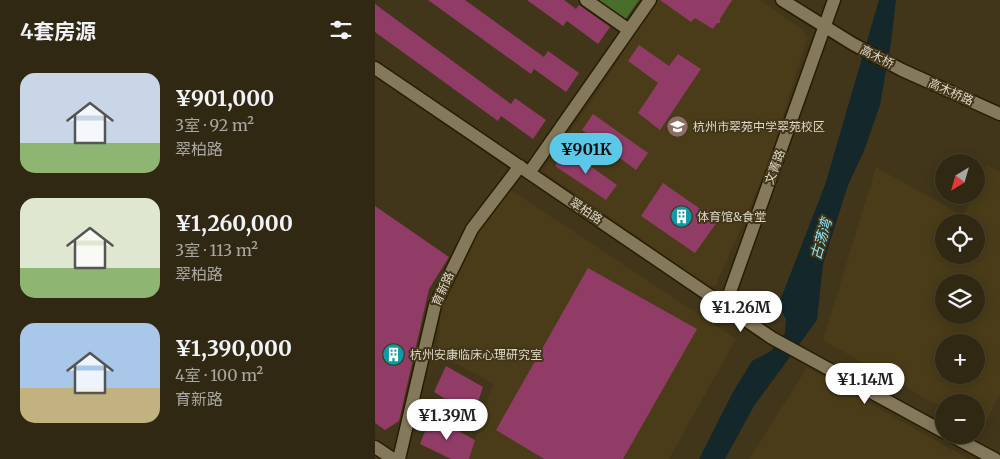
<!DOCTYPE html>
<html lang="zh">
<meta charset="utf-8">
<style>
body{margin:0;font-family:Merriweather,"Noto Sans SC",serif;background:#39301d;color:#f1f3f6;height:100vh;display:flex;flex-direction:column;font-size:19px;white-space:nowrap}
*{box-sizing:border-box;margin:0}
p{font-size:16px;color:#a8a6a0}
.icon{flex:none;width:28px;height:28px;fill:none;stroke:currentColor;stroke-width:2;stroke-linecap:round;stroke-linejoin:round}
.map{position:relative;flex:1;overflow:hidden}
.side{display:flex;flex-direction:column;background:#312814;width:375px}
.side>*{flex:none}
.needle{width:32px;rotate:217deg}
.controls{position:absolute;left:560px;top:154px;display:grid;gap:10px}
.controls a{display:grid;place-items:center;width:50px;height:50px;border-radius:50%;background:#312814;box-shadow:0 2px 12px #0003,0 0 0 1px #4c4434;font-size:25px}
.price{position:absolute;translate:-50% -42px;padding:0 11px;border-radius:18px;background:#fff;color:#222;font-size:16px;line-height:32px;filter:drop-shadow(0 1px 2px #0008)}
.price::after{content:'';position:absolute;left:50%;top:30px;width:15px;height:11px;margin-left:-8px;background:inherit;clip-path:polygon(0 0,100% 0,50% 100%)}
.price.selected{background:#5bc8e7;color:#111}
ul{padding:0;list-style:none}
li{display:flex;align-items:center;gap:15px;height:125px;padding:0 20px}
li span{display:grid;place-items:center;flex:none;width:140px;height:100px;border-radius:15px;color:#555}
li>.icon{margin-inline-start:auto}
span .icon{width:60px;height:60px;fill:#fffc;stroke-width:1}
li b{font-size:21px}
h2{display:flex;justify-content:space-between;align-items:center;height:60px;padding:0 20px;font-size:21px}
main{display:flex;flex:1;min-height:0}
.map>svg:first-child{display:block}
.built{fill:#4a3c18;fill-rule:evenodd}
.green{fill:#496e2b}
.water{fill:#14272b}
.building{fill:#913c67}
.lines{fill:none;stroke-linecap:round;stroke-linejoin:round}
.minor-casing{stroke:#271d02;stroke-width:15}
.minor{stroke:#85795b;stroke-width:12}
.labels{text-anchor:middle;stroke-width:4;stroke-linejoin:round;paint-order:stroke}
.street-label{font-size:12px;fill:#ded7c7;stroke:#41361a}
.poi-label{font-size:12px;fill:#ded7c7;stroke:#41361a;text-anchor:start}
.water-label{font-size:14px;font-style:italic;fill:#89e6fb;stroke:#41361a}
</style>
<main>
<section class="side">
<h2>4套房源<svg class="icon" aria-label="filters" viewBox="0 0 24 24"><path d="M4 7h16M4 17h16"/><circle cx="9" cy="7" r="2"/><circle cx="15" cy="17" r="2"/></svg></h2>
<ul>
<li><span style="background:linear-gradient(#c9d6e8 70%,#8fb573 0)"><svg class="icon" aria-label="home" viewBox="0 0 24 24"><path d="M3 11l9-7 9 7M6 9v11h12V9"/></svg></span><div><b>¥901,000</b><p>3室 · 92 m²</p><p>翠柏路</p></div></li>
<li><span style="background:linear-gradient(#dfe7d0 70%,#8fb573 0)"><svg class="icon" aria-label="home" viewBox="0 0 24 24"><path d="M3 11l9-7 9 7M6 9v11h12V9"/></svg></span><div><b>¥1,260,000</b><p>3室 · 113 m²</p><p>翠柏路</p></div></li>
<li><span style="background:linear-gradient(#a9c7e8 65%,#c2b280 0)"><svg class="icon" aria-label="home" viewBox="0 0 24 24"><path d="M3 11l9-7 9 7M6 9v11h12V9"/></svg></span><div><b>¥1,390,000</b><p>4室 · 100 m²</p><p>育新路</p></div></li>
</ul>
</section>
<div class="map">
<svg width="625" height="459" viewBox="0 0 625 459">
<rect width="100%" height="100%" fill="#41361a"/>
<path class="built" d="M 281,0 L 385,0 L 427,29 L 432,39 L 393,165 L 341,285 L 333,286 L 168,171 L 225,89 Z
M 611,165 L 625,172 L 625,394 L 606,431 L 601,428 L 601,402 L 569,402 L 569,409 L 448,340 L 501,167 L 588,216 L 598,195 L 601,195 L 601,187 ZM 569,222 L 601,222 L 601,255 L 569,255 ZM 601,282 L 601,315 L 569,315 L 569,282 ZM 569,342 L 601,342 L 601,375 L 569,375 Z
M 136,190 L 361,339 L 294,459 L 94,459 L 118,384 L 62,352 L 66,308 L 105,228 Z
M 432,368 L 544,431 L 594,459 L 374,459 Z"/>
<path class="green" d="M 221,0 L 264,0 L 250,20 Z"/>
<path class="water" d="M 504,0 L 521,0 L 516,42 L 505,105 L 489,151 L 473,185 L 448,264 L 442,320 L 379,406 L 350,459 L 324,459 L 358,392 L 377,361 L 396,351 L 410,333 L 411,319 L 403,306 L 450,185 Z"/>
<path class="building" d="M 53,0 L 90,0 L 169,57 L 173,51 L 204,73 L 191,92 L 159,69 L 156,74 Z
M 152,0 L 189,0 L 201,9 L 204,5 L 235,27 L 223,44 L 192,21 L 188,26 Z
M 285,0 L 357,0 L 345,19 L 345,23 L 342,23 L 338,29 L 320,18 L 316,22 Z
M 0,4 L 136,104 L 140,98 L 171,120 L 158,139 L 126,116 L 123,121 L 0,32 Z
M 264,45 L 294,66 L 303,54 L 326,69 L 285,130 L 263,113 L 283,83 L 253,61 Z
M 218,114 L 273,153 L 261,170 L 207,130 Z
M 191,149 L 242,185 L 231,200 L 180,166 Z
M 288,183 L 331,213 L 333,210 L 345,218 L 320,253 L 266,216 Z
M 0,206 L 74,257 L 54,289 L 24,421 L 10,430 L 0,423 Z
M 213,268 L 322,329 L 248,459 L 169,459 L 121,430 Z
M 71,366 L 108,387 L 98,416 L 59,392 Z
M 56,416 L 100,440 L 94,459 L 76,459 L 45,444 Z"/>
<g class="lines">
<defs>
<path id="minor" d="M 211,0 L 254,30
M 407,0 L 478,44 L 527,70 L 625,114
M 0,68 L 397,338 L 569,432
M 154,173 L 275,0
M 350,306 L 459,0
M 575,435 L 620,459
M 0,447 L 18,459
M 24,459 L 60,305 L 97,229 L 145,166"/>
</defs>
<use href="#minor" class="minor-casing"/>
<use href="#minor" class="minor"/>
</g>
<defs>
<symbol id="school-disc" viewBox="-11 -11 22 22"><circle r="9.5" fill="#8d6e63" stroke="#41361a"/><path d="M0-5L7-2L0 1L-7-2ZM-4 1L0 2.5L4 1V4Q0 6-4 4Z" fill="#fff"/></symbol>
<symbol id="building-disc" viewBox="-11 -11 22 22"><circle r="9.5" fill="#0f9aa8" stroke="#41361a"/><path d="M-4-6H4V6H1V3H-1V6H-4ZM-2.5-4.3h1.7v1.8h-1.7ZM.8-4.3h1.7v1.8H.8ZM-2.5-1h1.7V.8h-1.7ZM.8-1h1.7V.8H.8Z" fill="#fff"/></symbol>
</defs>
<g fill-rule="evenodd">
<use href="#school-disc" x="290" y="114" width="25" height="25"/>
<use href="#building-disc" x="294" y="204" width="25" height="25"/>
<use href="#building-disc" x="6" y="342" width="25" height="25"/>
</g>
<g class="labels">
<g class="street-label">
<text transform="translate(502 57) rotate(27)" y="4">高木桥</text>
<text transform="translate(576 92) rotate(24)" y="4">高木桥路</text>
<text transform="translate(400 167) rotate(-70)" y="4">文菁路</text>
<text transform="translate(211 211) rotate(34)" y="4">翠柏路</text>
<text transform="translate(68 289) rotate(-66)" y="4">育新路</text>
</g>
<g class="poi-label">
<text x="318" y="131">杭州市翠苑中学翠苑校区</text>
<text x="322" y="221">体育馆&amp;食堂</text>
<text x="35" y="359">杭州安康临床心理研究室</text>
</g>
<g class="water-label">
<text transform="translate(446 239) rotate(-74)" y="5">古荡湾</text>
</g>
</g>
</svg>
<div class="controls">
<a><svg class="needle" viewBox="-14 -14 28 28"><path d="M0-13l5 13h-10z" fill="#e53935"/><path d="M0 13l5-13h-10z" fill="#a8a6a0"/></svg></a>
<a><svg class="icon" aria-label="locate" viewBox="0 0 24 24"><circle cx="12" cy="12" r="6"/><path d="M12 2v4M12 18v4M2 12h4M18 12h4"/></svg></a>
<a><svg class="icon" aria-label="layers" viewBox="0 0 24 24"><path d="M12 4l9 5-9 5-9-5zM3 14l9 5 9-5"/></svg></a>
<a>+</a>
<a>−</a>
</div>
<b class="price selected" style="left:211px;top:175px">¥901K</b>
<b class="price" style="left:366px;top:333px">¥1.26M</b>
<b class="price" style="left:490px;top:405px">¥1.14M</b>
<b class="price" style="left:72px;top:441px">¥1.39M</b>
</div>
</main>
